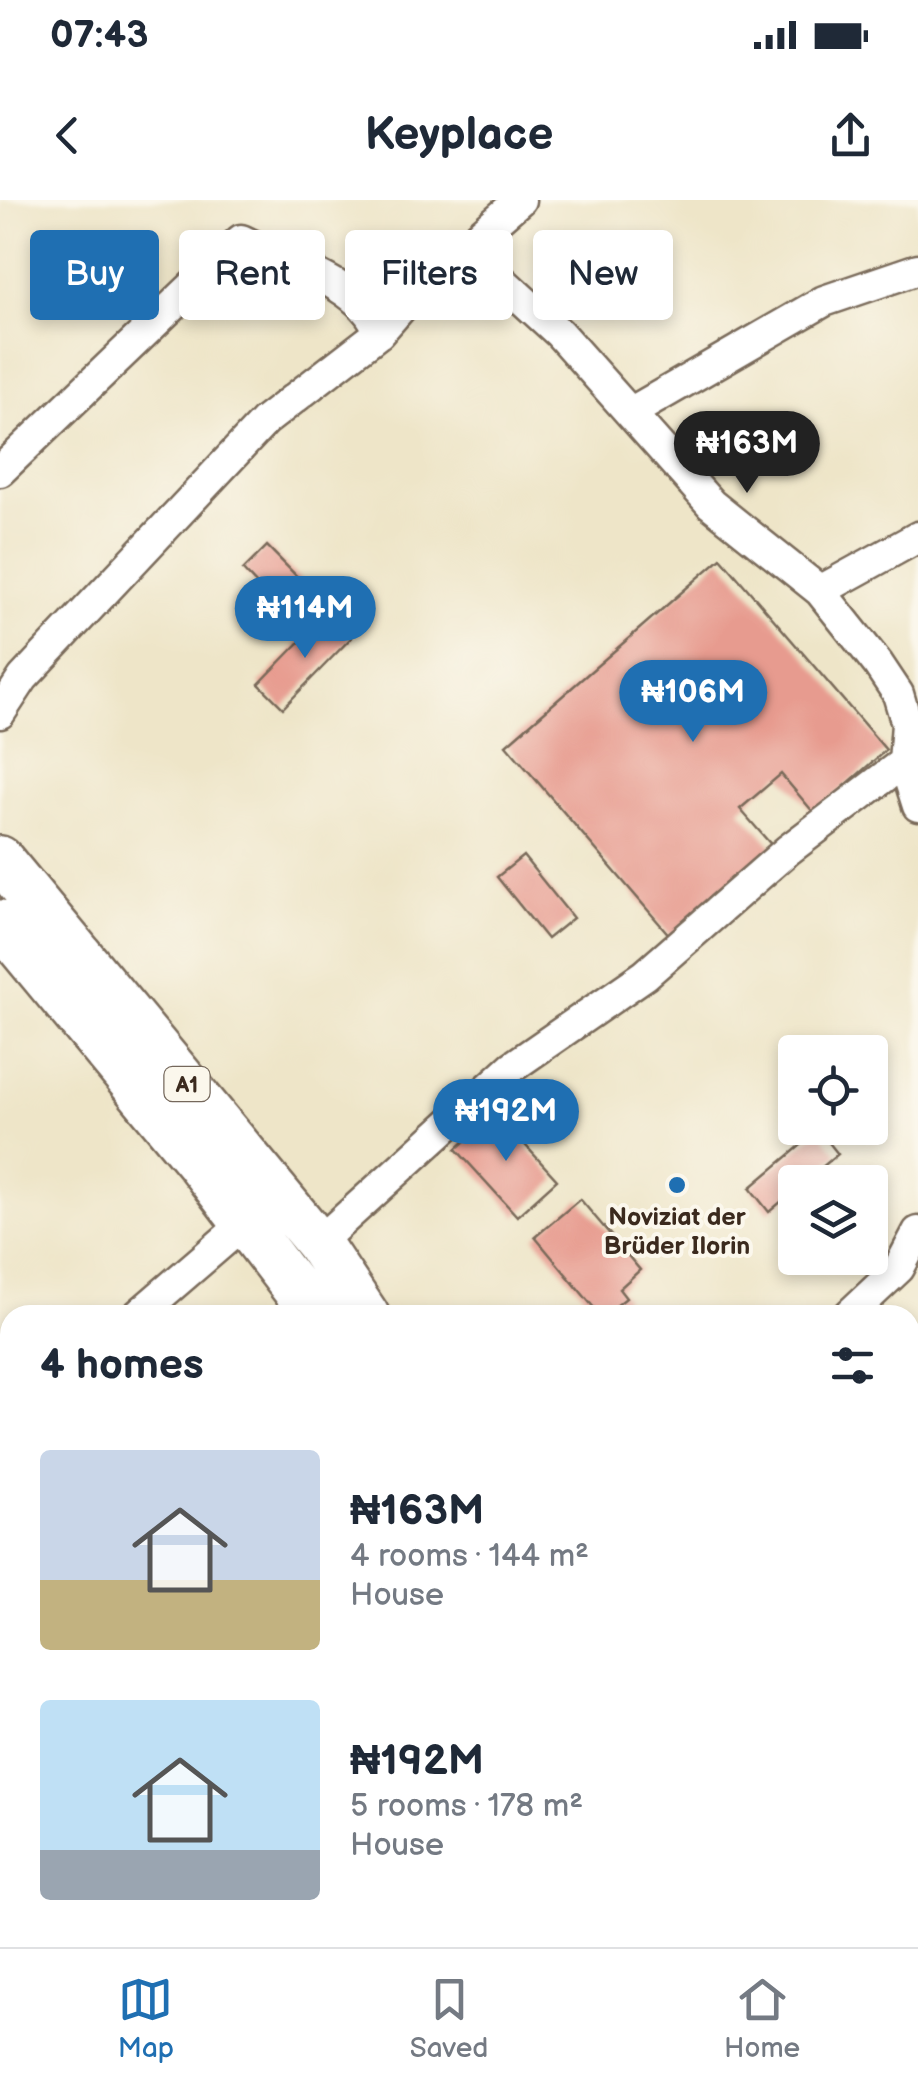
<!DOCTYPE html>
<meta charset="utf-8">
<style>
body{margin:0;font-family:"Balsamiq Sans",sans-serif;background:#f6f6f7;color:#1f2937;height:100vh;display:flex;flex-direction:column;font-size:38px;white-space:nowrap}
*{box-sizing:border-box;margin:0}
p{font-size:32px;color:#747a83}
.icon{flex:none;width:55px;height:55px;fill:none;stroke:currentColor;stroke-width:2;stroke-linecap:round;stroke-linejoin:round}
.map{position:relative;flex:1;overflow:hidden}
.drawer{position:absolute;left:0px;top:1105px;width:920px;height:642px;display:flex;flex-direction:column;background:#fff;border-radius:30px 30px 0 0;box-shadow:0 5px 15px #0003}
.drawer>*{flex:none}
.banner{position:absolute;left:30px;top:30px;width:860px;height:90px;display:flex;gap:20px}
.controls{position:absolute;left:778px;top:835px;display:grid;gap:20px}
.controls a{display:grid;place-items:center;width:110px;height:110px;border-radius:10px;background:#fff;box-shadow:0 5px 15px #0003;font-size:50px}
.price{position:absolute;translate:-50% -85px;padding:0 22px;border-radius:35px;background:#1f6fb2;color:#fff;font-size:32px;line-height:65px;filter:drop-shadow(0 2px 5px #0008)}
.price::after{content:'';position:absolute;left:50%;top:60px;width:30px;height:22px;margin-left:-15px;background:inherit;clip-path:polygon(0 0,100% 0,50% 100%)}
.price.current{background:#222;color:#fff}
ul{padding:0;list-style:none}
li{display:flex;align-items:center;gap:30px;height:250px;padding:0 40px}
li span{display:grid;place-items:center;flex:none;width:280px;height:200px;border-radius:10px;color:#555}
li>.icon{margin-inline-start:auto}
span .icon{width:120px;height:120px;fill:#fffc;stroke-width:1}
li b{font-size:42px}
h2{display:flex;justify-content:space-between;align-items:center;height:120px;padding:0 40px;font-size:42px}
.tag{padding:0 35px;border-radius:10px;background:#fff;box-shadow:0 5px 15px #0003;font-size:35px;line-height:90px}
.tag.current{background:#1f6fb2;color:#fff}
.status{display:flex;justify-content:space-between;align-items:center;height:70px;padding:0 50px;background:#fff;direction:ltr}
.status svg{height:28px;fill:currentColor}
header{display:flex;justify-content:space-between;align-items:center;height:130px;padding:0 40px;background:#fff;font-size:45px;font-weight:600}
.menu{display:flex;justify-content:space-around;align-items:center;height:140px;border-top:2px solid #e0e1e3;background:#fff;font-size:28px;color:#747a83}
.menu a{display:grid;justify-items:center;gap:5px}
.menu .current{color:#1f6fb2}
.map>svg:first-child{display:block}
.building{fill:#e79b8f}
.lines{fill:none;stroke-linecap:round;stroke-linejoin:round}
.minor-casing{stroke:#7a6b5a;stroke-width:35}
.highway-casing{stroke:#7a6b5a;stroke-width:50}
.minor{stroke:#fff;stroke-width:30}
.highway{stroke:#fff;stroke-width:45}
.poi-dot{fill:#1f6fb2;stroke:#fbf7ec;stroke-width:4}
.labels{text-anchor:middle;stroke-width:8;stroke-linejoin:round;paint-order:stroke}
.shield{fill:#fbf7ec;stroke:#75685c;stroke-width:2.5}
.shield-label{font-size:22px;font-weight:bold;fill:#3b2a1e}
.poi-label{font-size:25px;font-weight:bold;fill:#3b2a1e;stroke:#fbf7ec}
</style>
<div class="status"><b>07:43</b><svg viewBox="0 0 49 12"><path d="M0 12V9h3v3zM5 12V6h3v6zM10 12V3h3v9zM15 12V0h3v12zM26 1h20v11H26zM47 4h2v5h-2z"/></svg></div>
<header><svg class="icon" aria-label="back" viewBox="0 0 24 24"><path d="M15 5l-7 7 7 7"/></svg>Keyplace<svg class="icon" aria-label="share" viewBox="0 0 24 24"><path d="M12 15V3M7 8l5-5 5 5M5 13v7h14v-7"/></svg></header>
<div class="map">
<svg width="918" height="1747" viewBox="0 0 918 1747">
<rect width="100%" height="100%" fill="#fbf7ec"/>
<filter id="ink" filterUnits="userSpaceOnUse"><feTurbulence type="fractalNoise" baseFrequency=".01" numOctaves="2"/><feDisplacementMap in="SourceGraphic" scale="20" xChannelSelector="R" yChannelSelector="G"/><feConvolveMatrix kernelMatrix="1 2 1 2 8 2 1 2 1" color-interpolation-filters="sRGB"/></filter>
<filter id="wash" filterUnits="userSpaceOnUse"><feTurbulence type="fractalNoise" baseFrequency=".0048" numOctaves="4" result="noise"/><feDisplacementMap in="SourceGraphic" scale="40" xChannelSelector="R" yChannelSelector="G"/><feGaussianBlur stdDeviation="2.25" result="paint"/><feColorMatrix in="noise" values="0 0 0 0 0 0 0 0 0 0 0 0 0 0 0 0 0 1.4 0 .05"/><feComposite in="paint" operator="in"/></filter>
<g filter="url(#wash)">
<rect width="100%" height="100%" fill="#eee5c8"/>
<g id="blocks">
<path class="building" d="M 267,346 L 322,402 L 296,426 L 243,370 Z
M 721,358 L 886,550 L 814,613 L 781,574 L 740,609 L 774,648 L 671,737 L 506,545 Z
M 327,414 L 351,438 L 283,508 L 259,484 Z
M 523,656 L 573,718 L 547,739 L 497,677 Z
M 496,913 L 557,980 L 517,1016 L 456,949 Z
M 819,930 L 838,954 L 804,982 L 795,982 L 795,990 L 769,1012 L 750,988 Z
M 580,999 L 640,1070 L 619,1089 L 626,1098 L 605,1115 L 600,1115 L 535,1037 Z
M 910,1286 L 918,1340 L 918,1363 L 910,1364 Z
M 918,1647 L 918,1741 L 902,1742 L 902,1738 L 910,1738 L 910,1648 Z"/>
</g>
</g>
<g filter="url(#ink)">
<use href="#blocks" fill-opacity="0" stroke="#7a6b5a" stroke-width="2.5"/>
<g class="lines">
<defs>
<path id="minor" d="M 463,45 L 559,133 L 711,304 L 820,391 L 878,464 L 898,494 L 907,524 L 904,562 L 918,606
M 630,213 L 824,101 L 918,69
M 0,271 L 241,40 C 283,61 367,86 379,133
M 820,391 L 918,337
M 0,513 L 23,478 L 265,221 L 379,133 L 419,87 L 520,0
M 318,1043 L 512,867 L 645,775 L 788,650 L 904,562
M 138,1115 L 246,1022
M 849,1115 L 899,1068 L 918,1032
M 0,1234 L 10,1226
M 0,1263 L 10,1282
M 910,1275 L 918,1275
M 0,1372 L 10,1366
M 0,1575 L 10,1591
M 0,1675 L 10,1667
M 301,1738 L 306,1747"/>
<path id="highway" d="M 0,659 L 318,1043 L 366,1115
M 0,723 L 198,962 L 315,1115
M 757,1738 L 763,1747
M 806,1738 L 813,1747"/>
</defs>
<use href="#minor" class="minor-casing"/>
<use href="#highway" class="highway-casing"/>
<use href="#minor" class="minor"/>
<use href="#highway" class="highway"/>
</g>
</g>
<circle class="poi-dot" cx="677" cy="985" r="10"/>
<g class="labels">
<rect class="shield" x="164.5" y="867" width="45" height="34" rx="8"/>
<g class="shield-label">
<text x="187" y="892">A1</text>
</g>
<g class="poi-label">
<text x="677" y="1025">Noviziat der<tspan x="677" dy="29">Brüder Ilorin</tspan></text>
</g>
</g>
</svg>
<div class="controls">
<a><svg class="icon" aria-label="locate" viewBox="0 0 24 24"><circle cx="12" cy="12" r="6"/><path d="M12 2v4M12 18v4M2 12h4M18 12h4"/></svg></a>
<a><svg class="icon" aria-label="layers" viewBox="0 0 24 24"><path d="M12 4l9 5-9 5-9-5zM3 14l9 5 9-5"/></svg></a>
</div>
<b class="price current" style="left:747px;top:296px">₦163M</b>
<b class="price" style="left:305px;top:461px">₦114M</b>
<b class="price" style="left:693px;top:545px">₦106M</b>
<b class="price" style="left:506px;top:964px">₦192M</b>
<div class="banner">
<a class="tag current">Buy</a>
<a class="tag">Rent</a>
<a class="tag">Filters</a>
<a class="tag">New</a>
</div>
<section class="drawer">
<h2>4 homes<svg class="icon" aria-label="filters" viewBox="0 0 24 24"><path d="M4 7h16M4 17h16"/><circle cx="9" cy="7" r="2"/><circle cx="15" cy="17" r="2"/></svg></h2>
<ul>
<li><span style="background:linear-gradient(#c9d6e8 65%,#c2b280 0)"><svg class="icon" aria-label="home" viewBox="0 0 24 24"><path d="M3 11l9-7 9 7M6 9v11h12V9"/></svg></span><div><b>₦163M</b><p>4 rooms · 144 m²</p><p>House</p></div></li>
<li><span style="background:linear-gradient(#bfe0f5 75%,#9aa5b1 0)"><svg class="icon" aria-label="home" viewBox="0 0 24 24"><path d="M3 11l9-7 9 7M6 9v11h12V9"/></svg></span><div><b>₦192M</b><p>5 rooms · 178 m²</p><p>House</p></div></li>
</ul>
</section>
</div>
<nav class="menu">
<a class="current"><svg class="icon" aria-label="map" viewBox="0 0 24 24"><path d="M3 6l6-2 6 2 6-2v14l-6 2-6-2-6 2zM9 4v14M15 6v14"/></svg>Map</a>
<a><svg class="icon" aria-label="saved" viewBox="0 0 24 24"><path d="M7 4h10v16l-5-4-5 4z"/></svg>Saved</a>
<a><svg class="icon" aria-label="home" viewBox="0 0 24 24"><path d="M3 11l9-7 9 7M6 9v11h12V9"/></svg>Home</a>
</nav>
